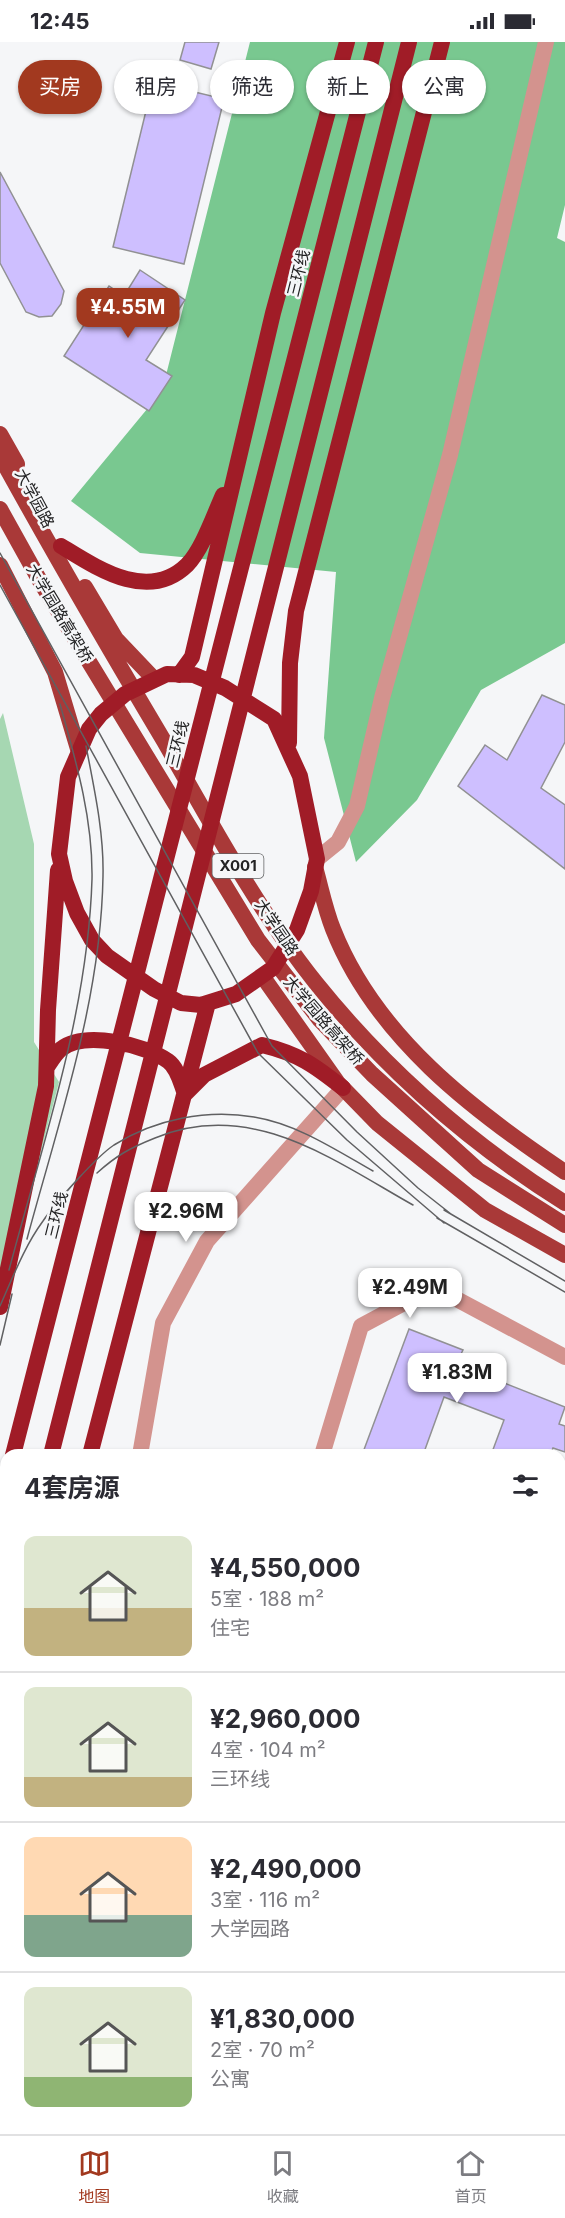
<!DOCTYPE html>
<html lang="zh">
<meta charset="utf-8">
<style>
body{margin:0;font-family:Inter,"Noto Sans SC",sans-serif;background:#f2f2f3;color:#2b2b33;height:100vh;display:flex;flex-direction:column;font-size:22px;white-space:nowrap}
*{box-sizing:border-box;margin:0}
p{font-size:20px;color:#7c7c81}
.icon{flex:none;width:33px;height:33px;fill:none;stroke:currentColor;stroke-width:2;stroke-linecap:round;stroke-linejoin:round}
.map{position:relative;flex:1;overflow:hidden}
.drawer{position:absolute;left:0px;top:1407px;width:566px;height:686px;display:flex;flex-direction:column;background:#fff;border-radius:18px 18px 0 0;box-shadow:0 2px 4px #0004}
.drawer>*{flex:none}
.guide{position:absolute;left:18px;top:18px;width:530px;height:54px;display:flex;gap:12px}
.price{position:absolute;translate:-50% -51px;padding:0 14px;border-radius:12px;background:#fff;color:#222;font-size:20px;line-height:39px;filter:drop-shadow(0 2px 3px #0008)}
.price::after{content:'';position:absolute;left:50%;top:36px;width:18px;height:14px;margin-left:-9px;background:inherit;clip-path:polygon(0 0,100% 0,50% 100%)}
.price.active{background:#a2391f;color:#fff}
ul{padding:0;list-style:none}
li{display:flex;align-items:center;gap:18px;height:150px;padding:0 24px}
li+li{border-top:2px solid #e1e1e2}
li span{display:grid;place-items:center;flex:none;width:168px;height:120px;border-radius:12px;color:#555}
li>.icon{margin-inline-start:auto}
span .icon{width:72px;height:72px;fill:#fffc;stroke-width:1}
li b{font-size:26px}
h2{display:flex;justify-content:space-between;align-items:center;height:72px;padding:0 24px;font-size:26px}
.tag{padding:0 21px;border-radius:27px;background:#fff;box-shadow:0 2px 4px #0004;font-size:21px;line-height:54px}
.tag.active{background:#a2391f;color:#fff}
.status{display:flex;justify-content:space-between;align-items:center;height:42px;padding:0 30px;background:#fff;direction:ltr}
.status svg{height:16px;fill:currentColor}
.tab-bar{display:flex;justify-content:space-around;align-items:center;height:84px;border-top:2px solid #e1e1e2;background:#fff;font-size:16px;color:#7c7c81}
.tab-bar a{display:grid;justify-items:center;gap:3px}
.tab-bar .active{color:#a2391f}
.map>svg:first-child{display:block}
.green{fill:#a6d7b2}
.forest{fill:#79c890}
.building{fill:#cebfff;stroke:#919193;stroke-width:1.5}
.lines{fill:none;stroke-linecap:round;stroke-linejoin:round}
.minor{stroke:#d3938e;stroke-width:16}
.primary{stroke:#a93938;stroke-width:16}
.trunk{stroke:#a01c27;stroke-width:16}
.tram{stroke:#606062;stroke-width:1.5}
.labels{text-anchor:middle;stroke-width:5;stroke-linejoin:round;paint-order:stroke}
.shield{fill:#f5f6f8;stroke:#616263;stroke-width:1.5}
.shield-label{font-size:15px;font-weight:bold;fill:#222223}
.street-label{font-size:16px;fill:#222223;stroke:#f5f6f8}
</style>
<div class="status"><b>12:45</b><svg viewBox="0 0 49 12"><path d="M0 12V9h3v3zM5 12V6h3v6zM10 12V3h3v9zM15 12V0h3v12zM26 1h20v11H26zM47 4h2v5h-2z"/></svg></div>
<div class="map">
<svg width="565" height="2092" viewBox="0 0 565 2092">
<rect width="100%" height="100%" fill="#f5f6f8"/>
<path class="green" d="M 3,671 L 34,802 L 34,1000 L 59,1040 L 0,1268 L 0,677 Z"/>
<path class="forest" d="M 250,0 L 565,0 L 565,163 L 557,196 L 565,200 L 565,601 L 481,648 L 417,758 L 356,820 L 324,696 L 336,530 L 140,511 L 71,459 L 162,349 Z"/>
<path class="building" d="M 185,0 L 219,0 L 211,27 L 180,18 Z
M 153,40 L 224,57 L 184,222 L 113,205 Z
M 0,130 L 64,249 L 61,262 L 52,274 L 39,275 L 26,270 L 0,221 Z
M 140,228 L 185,258 L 146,318 L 172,334 L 149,369 L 64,314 L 109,244 L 124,254 Z
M 542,653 L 565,663 L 565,700 L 541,746 L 565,763 L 565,827 L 458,744 L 485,703 L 507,718 Z
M 409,1287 L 463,1308 L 456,1322 L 565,1365 L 559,1382 L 565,1384 L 565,1410 L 553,1406 L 550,1413 L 491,1413 L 504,1378 L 444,1355 L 423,1413 L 362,1413 Z"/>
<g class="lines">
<path class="minor" d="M 317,817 L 338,800 L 357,764 L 382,656 L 450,413 L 546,0
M 140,1413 L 163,1281 L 207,1199 L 343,1046
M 322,1413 L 361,1284 L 434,1245 L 565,1315
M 560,1617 L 565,1619
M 24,2092 L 25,2086"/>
<path class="primary" d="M 0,392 L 17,422
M 0,414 C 53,510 108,605 164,699 C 211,781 257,867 316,941 C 386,1028 471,1102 565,1161
M 0,467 L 40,539 L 258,898 L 320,978 L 372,1032 L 478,1128 L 565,1183
M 0,523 L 55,630 L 78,707
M 85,545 L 116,597 L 154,637
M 315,825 C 321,846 325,867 333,887 C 375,994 472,1068 565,1130
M 263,935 L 338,1041 L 377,1081 L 485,1168 L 565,1213"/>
<path class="trunk" d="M 61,504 C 97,526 148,561 187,523 C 202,508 214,473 223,453
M 167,632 L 194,633 L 225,646 L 274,677 L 300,734 L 317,817 L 311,849 L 297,888 L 273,926 L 236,952 L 201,963 L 181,961 L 154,947 L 107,914 L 92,898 L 77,871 L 65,839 L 59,812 L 68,735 L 89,687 L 101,672 L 125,652 Z
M 179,633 L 192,615 L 273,271 L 347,0
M 289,701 L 290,621 L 296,569 L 442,0
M 47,1025 C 51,1019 56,1011 61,1007 C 85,988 146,1003 168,1019 C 178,1026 181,1042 185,1052 L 204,1033 L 262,1003 C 299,1012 314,1023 343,1046
M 0,1265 L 46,1044 L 48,968 L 58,828
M 13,1413 L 376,0
M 51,1413 L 409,0
M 90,1413 L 208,961
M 0,1463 L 6,1440
M 0,1614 L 6,1591
M 0,1758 L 6,1735"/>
<path class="tram" d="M 0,511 L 272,1004 L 357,1090 L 418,1146 L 451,1172
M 0,543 L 258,1011 L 347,1098 L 444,1181
M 97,1131 C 117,1113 130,1106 155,1096 C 251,1056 333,1118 413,1163
M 444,1168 L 565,1239
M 437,1176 L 565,1250
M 27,1197 C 59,1078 101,959 103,834 C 104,790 94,746 86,704
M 9,1228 C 43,1100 88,970 92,837 C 93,777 76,719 60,662
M 0,1264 C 13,1235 24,1205 43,1179 C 56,1160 96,1115 114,1103 C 155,1077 207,1067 254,1075 C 297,1082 336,1108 373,1129
M 0,1303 L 12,1252"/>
</g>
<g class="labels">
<rect class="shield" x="212.5" y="812" width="51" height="24" rx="4.5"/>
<g class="shield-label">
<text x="238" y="829">X001</text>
</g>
<g class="street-label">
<text transform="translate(298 231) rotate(-76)" y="6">三环线</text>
<text transform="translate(35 456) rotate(62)" y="6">大学园路</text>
<text transform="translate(60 571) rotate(59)" y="6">大学园路高架桥</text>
<text transform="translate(177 702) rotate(-76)" y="6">三环线</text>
<text transform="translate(277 885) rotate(56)" y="6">大学园路</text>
<text transform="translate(324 978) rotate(49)" y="6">大学园路高架桥</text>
<text transform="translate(56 1173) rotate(-76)" y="6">三环线</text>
</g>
</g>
</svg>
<b class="price active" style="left:128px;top:297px">¥4.55M</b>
<b class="price" style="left:186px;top:1201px">¥2.96M</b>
<b class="price" style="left:410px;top:1277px">¥2.49M</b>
<b class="price" style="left:457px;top:1362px">¥1.83M</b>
<div class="guide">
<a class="tag active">买房</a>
<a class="tag">租房</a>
<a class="tag">筛选</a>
<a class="tag">新上</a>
<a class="tag">公寓</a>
</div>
<section class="drawer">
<h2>4套房源<svg class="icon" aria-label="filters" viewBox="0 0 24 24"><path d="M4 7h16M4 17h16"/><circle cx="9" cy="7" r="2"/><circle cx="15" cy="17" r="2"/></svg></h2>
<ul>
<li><span style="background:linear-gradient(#dfe7d0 60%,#c2b280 0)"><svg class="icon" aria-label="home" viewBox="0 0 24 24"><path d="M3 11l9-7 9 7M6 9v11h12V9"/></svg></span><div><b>¥4,550,000</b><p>5室 · 188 m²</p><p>住宅</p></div></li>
<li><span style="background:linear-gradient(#dfe7d0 75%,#c2b280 0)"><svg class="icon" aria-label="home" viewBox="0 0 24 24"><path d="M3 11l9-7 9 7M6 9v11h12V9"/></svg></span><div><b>¥2,960,000</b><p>4室 · 104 m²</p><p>三环线</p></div></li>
<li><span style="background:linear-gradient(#ffd9b3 65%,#7fa58c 0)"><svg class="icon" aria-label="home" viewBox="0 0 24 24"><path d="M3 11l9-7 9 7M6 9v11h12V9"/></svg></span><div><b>¥2,490,000</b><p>3室 · 116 m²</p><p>大学园路</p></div></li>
<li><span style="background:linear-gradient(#dfe7d0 75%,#8fb573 0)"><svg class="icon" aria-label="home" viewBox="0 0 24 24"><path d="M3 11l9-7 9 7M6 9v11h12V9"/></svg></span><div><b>¥1,830,000</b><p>2室 · 70 m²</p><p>公寓</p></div></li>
</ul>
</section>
</div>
<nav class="tab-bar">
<a class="active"><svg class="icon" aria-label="map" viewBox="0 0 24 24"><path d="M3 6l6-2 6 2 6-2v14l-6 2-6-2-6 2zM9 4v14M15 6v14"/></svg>地图</a>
<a><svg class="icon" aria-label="saved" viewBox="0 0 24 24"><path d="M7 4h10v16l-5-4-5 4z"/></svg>收藏</a>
<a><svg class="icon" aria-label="home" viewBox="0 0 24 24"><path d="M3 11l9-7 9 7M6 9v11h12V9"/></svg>首页</a>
</nav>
